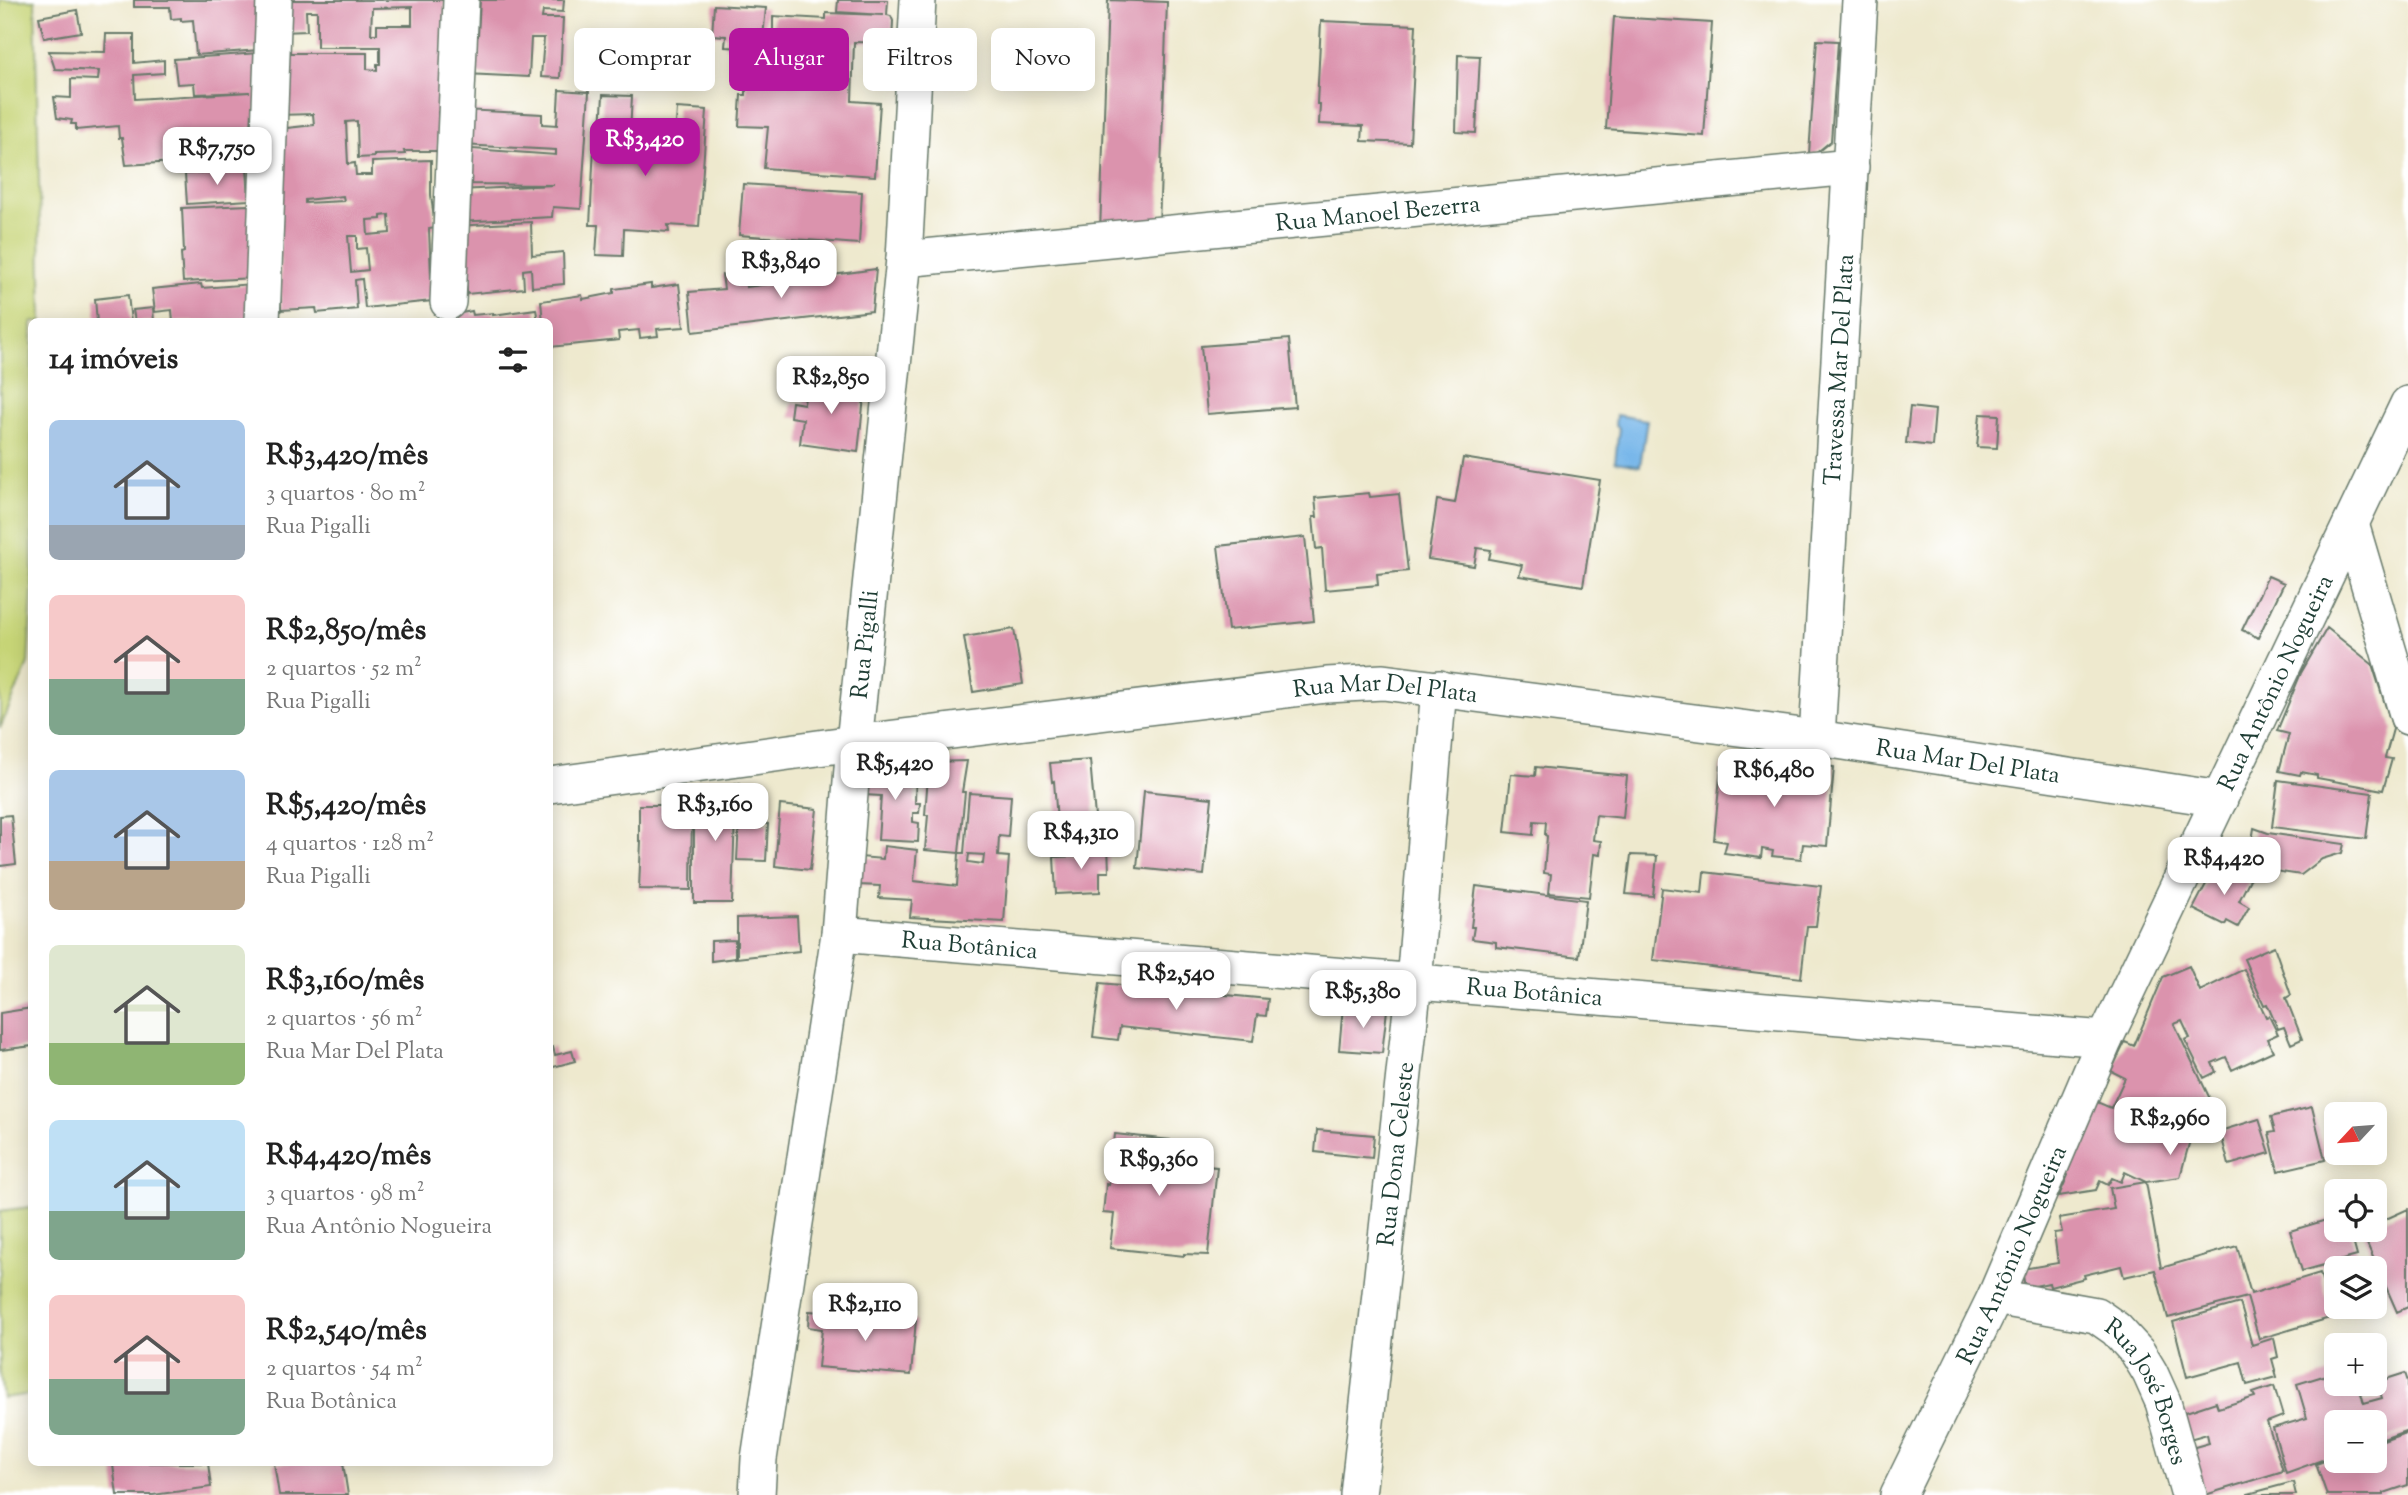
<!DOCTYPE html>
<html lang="pt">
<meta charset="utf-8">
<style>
body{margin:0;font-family:"Sorts Mill Goudy",serif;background:#f2f2f2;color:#222;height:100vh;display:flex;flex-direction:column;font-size:26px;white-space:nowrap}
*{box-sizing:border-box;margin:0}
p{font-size:23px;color:#767676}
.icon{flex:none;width:38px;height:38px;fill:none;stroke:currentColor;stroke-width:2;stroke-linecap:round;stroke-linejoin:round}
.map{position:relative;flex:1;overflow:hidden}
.sheet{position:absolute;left:28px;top:318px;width:525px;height:1148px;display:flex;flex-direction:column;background:#fff;border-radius:10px;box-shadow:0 4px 18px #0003}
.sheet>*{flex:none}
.banner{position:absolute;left:574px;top:28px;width:665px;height:63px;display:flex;gap:14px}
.needle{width:46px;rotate:244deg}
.buttons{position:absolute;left:2324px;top:1102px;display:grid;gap:14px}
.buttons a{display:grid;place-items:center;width:63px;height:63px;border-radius:10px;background:#fff;box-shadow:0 4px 18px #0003;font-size:35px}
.price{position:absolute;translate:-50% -60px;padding:0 16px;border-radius:14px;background:#fff;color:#222;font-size:23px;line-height:46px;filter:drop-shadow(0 2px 4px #0008)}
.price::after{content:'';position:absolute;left:50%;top:42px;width:21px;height:16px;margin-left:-10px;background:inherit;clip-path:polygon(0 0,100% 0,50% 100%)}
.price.on{background:#b5179e;color:#fff}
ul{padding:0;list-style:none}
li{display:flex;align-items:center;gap:21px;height:175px;padding:0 21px}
li span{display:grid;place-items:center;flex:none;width:196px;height:140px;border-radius:10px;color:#555}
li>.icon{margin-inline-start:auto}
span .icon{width:84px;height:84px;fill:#fffc;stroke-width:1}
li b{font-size:30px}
h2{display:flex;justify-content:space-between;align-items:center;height:84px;padding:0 21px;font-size:30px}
.chip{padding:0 24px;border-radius:10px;background:#fff;box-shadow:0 4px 18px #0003;font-size:24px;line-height:63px}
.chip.on{background:#b5179e;color:#fff}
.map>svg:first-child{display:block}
.green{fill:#c6d476;stroke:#728855;stroke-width:2}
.water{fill:#75b5e9;stroke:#4a798e;stroke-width:2}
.building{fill:#db93ad;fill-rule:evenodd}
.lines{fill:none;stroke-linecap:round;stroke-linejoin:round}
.street-casing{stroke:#67796a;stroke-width:38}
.street{stroke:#fff;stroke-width:35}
.labels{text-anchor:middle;stroke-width:5;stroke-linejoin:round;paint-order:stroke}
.street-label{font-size:24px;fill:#1f3d34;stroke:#fff}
</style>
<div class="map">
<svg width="2408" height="1495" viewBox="0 0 2408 1495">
<rect width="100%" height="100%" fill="#fff"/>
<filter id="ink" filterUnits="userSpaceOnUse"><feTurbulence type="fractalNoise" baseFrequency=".0143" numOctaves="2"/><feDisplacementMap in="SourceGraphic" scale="14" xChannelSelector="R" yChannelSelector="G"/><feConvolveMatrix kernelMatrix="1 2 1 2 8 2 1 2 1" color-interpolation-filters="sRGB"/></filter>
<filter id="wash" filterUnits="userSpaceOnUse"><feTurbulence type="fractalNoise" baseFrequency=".00686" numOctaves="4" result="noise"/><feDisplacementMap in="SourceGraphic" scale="28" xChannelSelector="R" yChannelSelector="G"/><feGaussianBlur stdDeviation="1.57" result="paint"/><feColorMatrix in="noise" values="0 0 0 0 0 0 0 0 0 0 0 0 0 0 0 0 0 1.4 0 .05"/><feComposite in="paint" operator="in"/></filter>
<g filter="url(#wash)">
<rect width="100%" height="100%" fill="#eee9ce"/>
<path class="green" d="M 0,0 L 35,0 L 42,322 L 32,322 L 32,593 L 28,664 L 0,728 Z
M 31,1207 L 31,1394 L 3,1398 L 0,1371 L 0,1211 Z"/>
<path class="water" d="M 1616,415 L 1647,420 L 1640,466 L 1615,462 L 1619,428 L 1615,426 Z"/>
<g id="blocks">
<path class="building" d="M 134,0 L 261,0 L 259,50 L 196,55 L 193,20 L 181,21 L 181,18 L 171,19 L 170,7 L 134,7 Z
M 283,0 L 445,0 L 443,112 L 438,112 L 438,151 L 404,151 L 405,154 L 374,155 L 374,157 L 358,158 L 357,121 L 346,122 L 348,164 L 355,163 L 356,175 L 372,175 L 372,162 L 431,160 L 431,195 L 435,228 L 429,229 L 432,301 L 365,308 L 362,279 L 355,280 L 357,309 L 317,313 L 316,308 L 281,310 L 278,129 L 314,125 L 313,114 L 277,115 L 282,53 L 367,53 L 367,69 L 377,70 L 377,64 L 380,64 L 380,47 L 317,47 L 317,11 L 306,11 L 307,31 L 282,32 ZM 412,7 L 412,25 L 377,25 L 377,34 L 371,34 L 372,8 ZM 343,196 L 344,201 L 305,203 L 305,200 ZM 389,215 L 390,233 L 368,235 L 367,220 L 381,219 L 381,216 ZM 348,236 L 357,236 L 357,249 L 366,248 L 368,270 L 351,272 Z
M 480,0 L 564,0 L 563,12 L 543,11 L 542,18 L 563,18 L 560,78 L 541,77 L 544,38 L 531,38 L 529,77 L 466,74 L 468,36 L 478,36 Z
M 838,0 L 888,0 L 887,15 L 891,16 L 893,21 L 892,43 L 854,42 L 852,101 L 880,103 L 875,176 L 764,168 L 768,127 L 739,126 L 741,95 L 746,95 L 746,78 L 742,78 L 744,48 L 725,47 L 726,36 L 712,35 L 714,5 L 766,8 L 763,37 L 773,38 L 773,16 L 826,19 L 826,13 L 884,15 L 837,12 Z
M 1108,0 L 1167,2 L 1159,226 L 1100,232 Z
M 77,10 L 81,32 L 44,38 L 39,17 Z
M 1614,17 L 1712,23 L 1704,136 L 1606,129 Z
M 1321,21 L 1416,25 L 1410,143 L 1362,141 L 1363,126 L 1319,124 L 1320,104 L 1317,104 Z
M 106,34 L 134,34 L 134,63 L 164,60 L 164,73 L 134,75 L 135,99 L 250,92 L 195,94 L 194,83 L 177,84 L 174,59 L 259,53 L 256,128 L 249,128 L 251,163 L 193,167 L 192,133 L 183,133 L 183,147 L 174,148 L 175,162 L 126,165 L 122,138 L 119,138 L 118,126 L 76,130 L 76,124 L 71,124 L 72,120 L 57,118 L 54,97 L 71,98 L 71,79 L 98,80 L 99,71 L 55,69 L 49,51 L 105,52 Z
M 1817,40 L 1838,41 L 1831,141 L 1815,154 L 1809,154 Z
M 1458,55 L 1480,56 L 1476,133 L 1456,132 Z
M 559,90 L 589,92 L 581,209 L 553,207 L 552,217 L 459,222 L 459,190 L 554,185 L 459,184 L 459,148 L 556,155 L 556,150 L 462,145 L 464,110 L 542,114 L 542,124 L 557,125 Z
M 603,95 L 632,96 L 629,152 L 674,154 L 677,108 L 707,110 L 699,227 L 668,225 L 669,232 L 624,229 L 623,256 L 596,255 L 598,225 L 590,225 L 594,146 L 600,146 Z
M 247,169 L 249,200 L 187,204 L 185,174 Z
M 743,184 L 862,192 L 859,244 L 739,235 Z
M 249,205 L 252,278 L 183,282 L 181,253 L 184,252 L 182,208 Z
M 531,222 L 532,255 L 563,252 L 564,284 L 532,287 L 531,269 L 523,270 L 524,288 L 467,294 L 466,262 L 453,226 Z
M 876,269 L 872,311 L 693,332 L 689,292 L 724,289 L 722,275 L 744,271 L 746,287 Z
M 201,284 L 202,288 L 252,284 L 254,322 L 173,322 L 172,310 L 155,312 L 152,289 Z
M 651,284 L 651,288 L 679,284 L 684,327 L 657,329 L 658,336 L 640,338 L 639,330 L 618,332 L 619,340 L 550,347 L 550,322 L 543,322 L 541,301 L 582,295 L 583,299 L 614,293 L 614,289 Z
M 128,295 L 131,322 L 97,322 L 95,299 Z
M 153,308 L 154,322 L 135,322 L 133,310 Z
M 536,309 L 538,322 L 438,322 L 451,318 L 451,315 L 472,311 L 473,315 L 493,313 L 493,315 Z
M 1289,339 L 1295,407 L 1207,414 L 1201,346 Z
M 807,381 L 865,388 L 858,452 L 800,444 L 803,419 L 790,417 L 792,402 L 804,404 Z
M 1910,407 L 1935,410 L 1932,446 L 1906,443 Z
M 1980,414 L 1999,415 L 1997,448 L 1977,447 Z
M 1463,458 L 1600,480 L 1583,586 L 1519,576 L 1522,565 L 1489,559 L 1491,550 L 1477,548 L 1474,566 L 1428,559 L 1437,500 L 1455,503 Z
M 1369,493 L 1370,497 L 1399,494 L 1408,571 L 1377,574 L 1378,585 L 1325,590 L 1322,548 L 1316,549 L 1313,517 L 1317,517 L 1315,498 Z
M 1305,537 L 1314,621 L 1228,630 L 1218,546 Z
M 2268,576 L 2284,583 L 2258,638 L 2242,630 Z
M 2327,628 L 2372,664 L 2393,729 L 2385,758 L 2392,759 L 2383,790 L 2317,778 L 2317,775 L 2301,772 L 2300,775 L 2279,771 L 2289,734 L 2277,731 L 2301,673 Z
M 1014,629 L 1023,684 L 973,692 L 964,637 Z
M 1090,760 L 1095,817 L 1057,821 L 1054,781 L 1052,782 L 1050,763 Z
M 1782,760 L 1834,767 L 1827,846 L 1803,844 L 1801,859 L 1772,856 L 1773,851 L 1762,849 L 1761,858 L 1724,853 L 1727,842 L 1714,840 L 1721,766 L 1755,768 L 1754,774 L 1767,776 L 1767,767 L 1780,769 Z
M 967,761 L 962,792 L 965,792 L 959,853 L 925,850 L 928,815 L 925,815 L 929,762 Z
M 1536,767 L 1627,776 L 1623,818 L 1596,815 L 1593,840 L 1601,841 L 1600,855 L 1594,854 L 1589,897 L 1549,893 L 1551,874 L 1544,873 L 1547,836 L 1545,835 L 1546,822 L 1534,821 L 1533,835 L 1505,832 L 1511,774 L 1535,776 Z
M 866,768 L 916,768 L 915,803 L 920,803 L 919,813 L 913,813 L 913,822 L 919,823 L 918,842 L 878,840 L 881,796 L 864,795 Z
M 2278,780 L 2372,793 L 2366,839 L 2272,827 Z
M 740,784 L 739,814 L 735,815 L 732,903 L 694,903 L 694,790 Z
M 1144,791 L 1212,798 L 1204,875 L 1137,868 Z
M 969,793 L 1011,796 L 1008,837 L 999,836 L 998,856 L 1009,857 L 1004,922 L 910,917 L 912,900 L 879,898 L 880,886 L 859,885 L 860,857 L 883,859 L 884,846 L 917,850 L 914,881 L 957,886 L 959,853 L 964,853 ZM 969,854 L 984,855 L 983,864 L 968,862 Z
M 639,805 L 692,805 L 691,890 L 639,889 L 641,841 L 639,841 Z
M 780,805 L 817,809 L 810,870 L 775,866 Z
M 11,815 L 16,864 L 0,866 L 0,816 Z
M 739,822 L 768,824 L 766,861 L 737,860 Z
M 2254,828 L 2268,833 L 2344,844 L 2342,853 L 2322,859 L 2301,875 L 2248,867 Z
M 1108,844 L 1109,872 L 1100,872 L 1100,892 L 1056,894 L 1054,857 L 1080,856 L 1080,849 L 1098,848 L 1098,845 Z
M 1631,855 L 1657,856 L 1653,896 L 1626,894 Z
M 2217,863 L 2250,879 L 2239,901 L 2249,907 L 2238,927 L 2227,921 L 2225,925 L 2193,909 Z
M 1704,872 L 1821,886 L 1816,926 L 1807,926 L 1801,978 L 1653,960 L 1662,888 L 1702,893 Z
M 1476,886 L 1586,900 L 1579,957 L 1496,947 L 1496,942 L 1472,939 L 1474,927 L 1471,927 Z
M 797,916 L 799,951 L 737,958 L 737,918 Z
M 735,940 L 735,958 L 711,961 L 711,941 Z
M 2274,946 L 2291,995 L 2286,998 L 2302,1039 L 2291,1044 L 2284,1027 L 2278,1029 L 2267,1004 L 2264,1005 L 2244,959 Z
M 2189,966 L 2200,991 L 2244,969 L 2266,1017 L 2269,1016 L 2278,1034 L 2267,1039 L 2273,1051 L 2232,1070 L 2226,1057 L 2212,1063 L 2216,1072 L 2204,1078 L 2185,1040 L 2190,1038 L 2182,1021 L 2174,1024 L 2212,1103 L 2208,1103 L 2208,1125 L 2194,1124 L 2192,1130 L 2173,1122 L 2177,1114 L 2173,1112 L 2165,1130 L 2190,1140 L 2180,1177 L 2146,1182 L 2161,1268 L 2237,1246 L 2251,1294 L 2320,1273 L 2333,1317 L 2259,1339 L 2247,1297 L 2168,1318 L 2155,1270 L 2124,1277 L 2121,1266 L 2084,1275 L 2085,1278 L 2050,1287 L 2049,1283 L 2025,1288 L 2022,1269 L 2058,1263 L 2054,1233 L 2062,1232 L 2059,1218 L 2114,1209 L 2110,1188 L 2146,1182 L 2125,1172 L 2121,1182 L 2112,1178 L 2108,1185 L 2100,1181 L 2096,1190 L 2059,1196 L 2068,1175 L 2064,1172 L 2097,1102 L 2111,1108 L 2125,1078 L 2111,1071 L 2125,1042 L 2134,1046 L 2163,977 Z
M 1100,983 L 1268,999 L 1266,1016 L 1257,1015 L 1253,1041 L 1120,1027 L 1118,1040 L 1093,1037 Z
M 1343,1006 L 1387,1010 L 1382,1053 L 1339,1050 Z
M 32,1008 L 32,1046 L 0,1050 L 0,1013 Z
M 553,1047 L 555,1055 L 572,1051 L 575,1061 L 550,1068 L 550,1048 Z
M 2312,1107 L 2325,1160 L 2278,1171 L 2269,1133 L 2275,1132 L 2271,1117 Z
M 2259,1119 L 2270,1153 L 2229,1165 L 2220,1131 Z
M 1317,1130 L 1374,1135 L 1372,1158 L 1315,1152 Z
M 1115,1134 L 1170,1140 L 1170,1146 L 1195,1149 L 1193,1165 L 1217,1167 L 1208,1255 L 1184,1254 L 1184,1256 L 1110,1248 L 1114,1214 L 1103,1213 L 1106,1184 L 1109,1185 Z
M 2408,1209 L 2408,1307 L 2397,1312 L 2361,1230 L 2375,1230 L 2375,1224 Z
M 2336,1217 L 2336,1230 L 2350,1230 L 2357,1256 L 2302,1271 L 2290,1231 Z
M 2240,1303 L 2252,1345 L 2274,1338 L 2278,1357 L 2272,1359 L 2277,1377 L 2247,1385 L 2241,1362 L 2187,1377 L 2173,1322 Z
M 809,1311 L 916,1320 L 911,1375 L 818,1367 L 822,1329 L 808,1327 Z
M 2336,1372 L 2336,1384 L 2358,1384 L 2364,1403 L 2382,1398 L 2377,1382 L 2405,1373 L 2408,1382 L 2408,1430 L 2375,1442 L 2375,1423 L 2336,1423 L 2336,1455 L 2286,1473 L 2273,1428 L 2307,1418 L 2297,1384 Z
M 2274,1386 L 2283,1416 L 2267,1422 L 2283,1471 L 2205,1495 L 2188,1449 L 2209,1443 L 2207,1434 L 2186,1440 L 2180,1414 L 2216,1402 L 2218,1408 L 2255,1397 L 2253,1393 Z
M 2408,1432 L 2408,1485 L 2384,1493 L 2384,1495 L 2327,1495 L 2316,1464 L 2336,1457 L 2336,1461 L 2375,1461 L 2375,1444 Z
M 118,1463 L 208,1463 L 211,1487 L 153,1495 L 117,1495 L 113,1465 Z
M 274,1463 L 343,1463 L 348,1495 L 279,1495 Z
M 2293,1482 L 2296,1495 L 2248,1495 L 2248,1494 Z"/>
</g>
</g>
<g filter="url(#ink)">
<use href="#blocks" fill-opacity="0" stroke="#67796a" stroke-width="2"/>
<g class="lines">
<defs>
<g id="street">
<path id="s1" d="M 904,259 L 1851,167"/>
<path d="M 448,302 L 461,0"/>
<path d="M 262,322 L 274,0"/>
<path d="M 2351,524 L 2408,717"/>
<path id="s2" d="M 1817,738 L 1860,0"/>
<path id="s3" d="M 550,785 L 854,743 L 1327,685 L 1383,682 L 1817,738 L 2220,799"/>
<path id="s4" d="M 839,934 L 2105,1039"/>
<path id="s5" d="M 1995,1297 L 2096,1315 L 2116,1329 L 2138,1353 L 2150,1373 L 2163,1402 L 2189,1495"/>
<path id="s6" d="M 757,1495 L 759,1459 L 839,934 L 854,743 L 904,259 L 918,0"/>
<path id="s7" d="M 1358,1495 L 1414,982 L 1439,688"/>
<path id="s8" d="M 1898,1495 L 1995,1297 L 2105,1039 L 2408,404"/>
</g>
</defs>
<use href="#street" class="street-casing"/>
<use href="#street" class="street"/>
</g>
</g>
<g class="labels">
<g class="street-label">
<text dy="8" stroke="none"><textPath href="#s1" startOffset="476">Rua Manoel Bezerra</textPath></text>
<text dy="8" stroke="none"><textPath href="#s2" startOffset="369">Travessa Mar Del Plata</textPath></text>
<text dy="8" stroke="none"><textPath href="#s6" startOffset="858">Rua Pigalli</textPath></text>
<text dy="8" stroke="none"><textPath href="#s8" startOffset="896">Rua Antônio Nogueira</textPath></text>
<text dy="8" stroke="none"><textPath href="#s3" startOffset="842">Rua Mar Del Plata</textPath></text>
<text dy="8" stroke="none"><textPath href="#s3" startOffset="1430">Rua Mar Del Plata</textPath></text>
<text dy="8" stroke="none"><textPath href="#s4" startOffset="131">Rua Botânica</textPath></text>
<text dy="8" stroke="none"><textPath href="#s4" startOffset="698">Rua Botânica</textPath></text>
<text dy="8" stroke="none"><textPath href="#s7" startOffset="343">Rua Dona Celeste</textPath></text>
<text dy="8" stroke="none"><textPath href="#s8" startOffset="266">Rua Antônio Nogueira</textPath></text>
<text dy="8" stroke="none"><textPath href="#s5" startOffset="198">Rua José Borges</textPath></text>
</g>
</g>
</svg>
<div class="buttons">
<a><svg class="needle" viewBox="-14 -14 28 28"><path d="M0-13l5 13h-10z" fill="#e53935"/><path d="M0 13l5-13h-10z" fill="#767676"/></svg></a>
<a><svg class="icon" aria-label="locate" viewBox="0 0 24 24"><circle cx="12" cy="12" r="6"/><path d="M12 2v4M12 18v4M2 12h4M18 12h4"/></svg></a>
<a><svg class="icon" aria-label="layers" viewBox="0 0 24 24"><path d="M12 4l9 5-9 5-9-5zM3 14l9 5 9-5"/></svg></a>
<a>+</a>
<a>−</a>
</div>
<b class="price on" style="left:645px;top:178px">R$3,420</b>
<b class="price" style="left:217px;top:187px">R$7,750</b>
<b class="price" style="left:781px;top:300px">R$3,840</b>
<b class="price" style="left:831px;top:416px">R$2,850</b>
<b class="price" style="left:895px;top:802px">R$5,420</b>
<b class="price" style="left:1774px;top:809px">R$6,480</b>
<b class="price" style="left:715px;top:843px">R$3,160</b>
<b class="price" style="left:1081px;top:871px">R$4,310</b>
<b class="price" style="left:2224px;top:897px">R$4,420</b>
<b class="price" style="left:1176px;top:1012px">R$2,540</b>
<b class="price" style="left:1363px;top:1030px">R$5,380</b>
<b class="price" style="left:2170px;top:1157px">R$2,960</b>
<b class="price" style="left:1159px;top:1198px">R$9,360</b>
<b class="price" style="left:865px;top:1343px">R$2,110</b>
<div class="banner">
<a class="chip">Comprar</a>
<a class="chip on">Alugar</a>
<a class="chip">Filtros</a>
<a class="chip">Novo</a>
</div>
<section class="sheet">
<h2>14 imóveis<svg class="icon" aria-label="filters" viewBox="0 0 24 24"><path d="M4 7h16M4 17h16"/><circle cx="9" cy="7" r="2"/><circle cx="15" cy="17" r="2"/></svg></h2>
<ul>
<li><span style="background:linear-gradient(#a9c7e8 75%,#9aa5b1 0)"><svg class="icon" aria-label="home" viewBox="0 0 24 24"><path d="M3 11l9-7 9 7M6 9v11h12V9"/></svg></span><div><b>R$3,420/mês</b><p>3 quartos · 80 m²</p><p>Rua Pigalli</p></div></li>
<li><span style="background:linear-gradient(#f6c9c9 60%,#7fa58c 0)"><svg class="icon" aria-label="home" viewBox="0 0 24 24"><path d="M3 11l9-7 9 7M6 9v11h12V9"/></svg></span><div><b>R$2,850/mês</b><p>2 quartos · 52 m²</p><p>Rua Pigalli</p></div></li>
<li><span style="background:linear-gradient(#a9c7e8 65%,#b9a48a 0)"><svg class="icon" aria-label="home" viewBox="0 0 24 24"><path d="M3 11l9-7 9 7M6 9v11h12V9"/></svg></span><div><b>R$5,420/mês</b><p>4 quartos · 128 m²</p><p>Rua Pigalli</p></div></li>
<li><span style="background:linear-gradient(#dfe7d0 70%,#8fb573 0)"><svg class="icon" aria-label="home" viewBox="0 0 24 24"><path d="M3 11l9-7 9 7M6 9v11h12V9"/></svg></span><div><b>R$3,160/mês</b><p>2 quartos · 56 m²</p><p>Rua Mar Del Plata</p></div></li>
<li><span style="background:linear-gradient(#bfe0f5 65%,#7fa58c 0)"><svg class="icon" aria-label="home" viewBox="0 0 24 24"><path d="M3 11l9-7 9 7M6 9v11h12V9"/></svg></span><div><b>R$4,420/mês</b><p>3 quartos · 98 m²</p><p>Rua Antônio Nogueira</p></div></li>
<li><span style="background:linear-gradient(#f6c9c9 60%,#7fa58c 0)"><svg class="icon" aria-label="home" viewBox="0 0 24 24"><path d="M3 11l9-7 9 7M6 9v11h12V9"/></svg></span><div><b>R$2,540/mês</b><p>2 quartos · 54 m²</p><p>Rua Botânica</p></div></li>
</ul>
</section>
</div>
